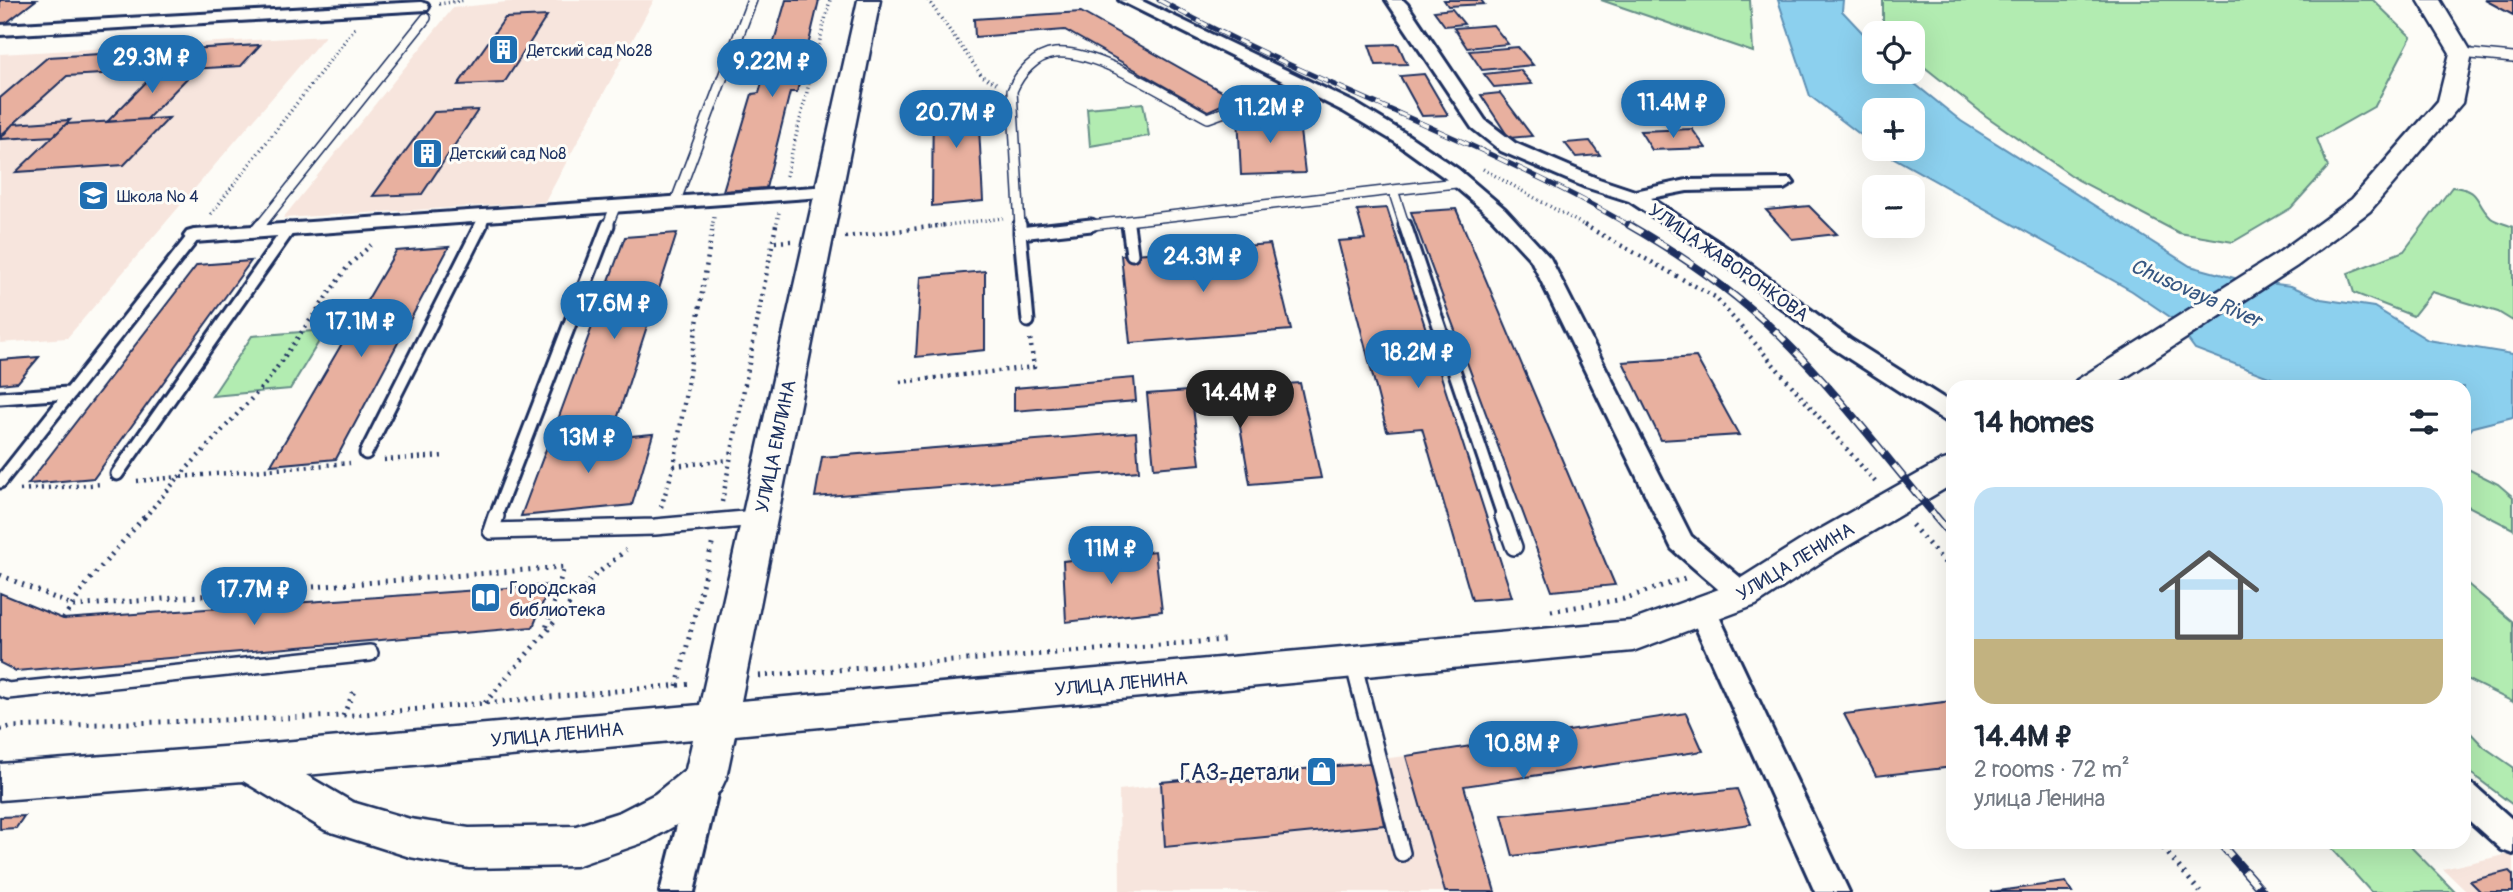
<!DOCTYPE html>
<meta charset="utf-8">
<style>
body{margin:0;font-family:Pangolin,sans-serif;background:#f2f2f3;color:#1f2937;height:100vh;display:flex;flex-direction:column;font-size:26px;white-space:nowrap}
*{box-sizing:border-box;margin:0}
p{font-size:23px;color:#747a83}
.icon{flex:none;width:38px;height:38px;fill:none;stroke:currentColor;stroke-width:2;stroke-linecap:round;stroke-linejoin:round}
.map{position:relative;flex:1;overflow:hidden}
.side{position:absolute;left:1946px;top:380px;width:525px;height:469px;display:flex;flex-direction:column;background:#fff;border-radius:21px;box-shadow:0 7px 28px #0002}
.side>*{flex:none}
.controls{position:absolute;left:1862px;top:21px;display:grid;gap:14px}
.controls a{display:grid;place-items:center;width:63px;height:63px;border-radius:14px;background:#fff;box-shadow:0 7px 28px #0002;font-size:35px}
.price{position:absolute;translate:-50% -60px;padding:0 16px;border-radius:24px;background:#1f6fb2;color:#fff;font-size:23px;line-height:46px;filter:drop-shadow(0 2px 4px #0008)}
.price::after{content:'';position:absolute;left:50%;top:42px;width:21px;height:16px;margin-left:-10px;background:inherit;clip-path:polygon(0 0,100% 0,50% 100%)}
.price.current{background:#222;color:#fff}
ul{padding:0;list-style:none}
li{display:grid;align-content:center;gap:14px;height:371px;padding:0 28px}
li span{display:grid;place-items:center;height:217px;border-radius:21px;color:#555}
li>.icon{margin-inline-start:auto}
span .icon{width:126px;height:126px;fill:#fffc;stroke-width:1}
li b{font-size:30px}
h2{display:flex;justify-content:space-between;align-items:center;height:84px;padding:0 28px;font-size:30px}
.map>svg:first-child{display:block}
.built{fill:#f7e5dd}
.green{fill:#b2ecb1;stroke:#668e88;stroke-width:2}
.water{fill:#8cd0ee;stroke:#5f90b4;stroke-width:2}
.building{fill:#e8b09f;stroke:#1b2f5e;stroke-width:2}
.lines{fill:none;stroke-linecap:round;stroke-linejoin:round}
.lane-far2-casing{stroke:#1b2f5e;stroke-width:12}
.lane-far1-casing{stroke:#1b2f5e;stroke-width:17}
.lane-casing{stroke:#1b2f5e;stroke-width:20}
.street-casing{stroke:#1b2f5e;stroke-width:6}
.secondary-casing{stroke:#1b2f5e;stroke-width:5}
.path-far2{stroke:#1b2f5e;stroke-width:3.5;stroke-dasharray:1 3.5;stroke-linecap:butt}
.path-far1{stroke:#1b2f5e;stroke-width:4.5;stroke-dasharray:2 5;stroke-linecap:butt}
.path{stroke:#1b2f5e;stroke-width:5;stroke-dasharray:2 6;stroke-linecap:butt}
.lane-far2{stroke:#fdfcf7;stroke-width:9}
.lane-far1{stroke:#fdfcf7;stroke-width:11}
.lane{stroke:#fdfcf7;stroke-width:15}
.street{fill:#fdfcf7;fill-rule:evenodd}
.secondary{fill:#fdfcf7;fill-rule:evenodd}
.rail-far2-casing{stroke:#1b2f5e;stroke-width:5}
.rail-far1-casing{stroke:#1b2f5e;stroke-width:8}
.rail-casing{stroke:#1b2f5e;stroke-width:9}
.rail-far2{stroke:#fdfcf7;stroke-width:3.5;stroke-dasharray:11;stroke-linecap:butt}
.rail-far1{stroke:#fdfcf7;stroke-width:5;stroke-dasharray:15;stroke-linecap:butt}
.rail{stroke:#fdfcf7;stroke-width:6;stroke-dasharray:19;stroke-linecap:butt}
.labels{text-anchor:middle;stroke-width:6;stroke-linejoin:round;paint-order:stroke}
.far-poi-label{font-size:16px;fill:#1b2f5e;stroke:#fdfcf7;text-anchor:start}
.street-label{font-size:19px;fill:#1b2f5e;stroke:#fdfcf7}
.poi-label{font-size:19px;fill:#1b2f5e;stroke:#fdfcf7;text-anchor:start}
.water-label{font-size:21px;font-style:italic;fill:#375782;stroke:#fdfcf7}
.near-poi-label{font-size:23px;fill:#1b2f5e;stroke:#fdfcf7;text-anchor:end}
</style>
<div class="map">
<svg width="2513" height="892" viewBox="0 0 2513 892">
<rect width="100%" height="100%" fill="#fdfcf7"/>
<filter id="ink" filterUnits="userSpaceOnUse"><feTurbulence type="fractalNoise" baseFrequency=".0143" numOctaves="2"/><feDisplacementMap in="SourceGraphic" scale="14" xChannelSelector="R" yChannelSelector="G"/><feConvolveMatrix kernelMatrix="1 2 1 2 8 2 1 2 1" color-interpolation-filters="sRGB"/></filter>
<g filter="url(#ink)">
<path class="built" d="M 525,0 L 654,0 L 545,202 L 283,218 L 453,8 Z
M 325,36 L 67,338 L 0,343 L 0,54 Z
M 1406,756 L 1445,892 L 1120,892 L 1119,790 Z
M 2513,853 L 2513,892 L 2467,892 L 2443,869 Z"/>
<path class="green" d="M 1601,0 L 1750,0 L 1753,52 Z
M 1883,0 L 2373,0 L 2411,37 L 2375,106 L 2317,139 L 2328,167 L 2291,208 L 2233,242 L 2179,233 L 2078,180 L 1986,116 L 1913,58 L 1913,33 L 1883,31 Z
M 1143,103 L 1149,136 L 1090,146 L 1087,108 Z
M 2452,187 C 2483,190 2473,201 2491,218 C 2496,222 2507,224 2513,227 L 2513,321 L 2498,312 L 2432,292 L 2413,316 L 2354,293 L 2348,273 L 2404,251 Z
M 326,330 L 290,389 L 212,396 L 252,336 Z
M 2464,467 L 2498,484 L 2513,497 L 2513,529 L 2464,504 Z
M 2464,581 L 2513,622 L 2513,702 L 2464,678 Z
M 2464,726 L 2484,747 L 2513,767 L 2513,805 L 2464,768 Z
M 2326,842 L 2406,842 L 2455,892 L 2371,892 Z"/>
<path class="water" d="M 1778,0 L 1843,0 L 1842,11 L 1874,45 L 1874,72 L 1900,72 L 1961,121 L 2190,266 L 2238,279 L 2291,286 L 2321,299 L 2374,307 L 2428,340 L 2513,354 L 2513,417 L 2473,427 L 2464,438 L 2464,387 L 2295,387 L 2195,349 L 2173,319 L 2132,291 L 1878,149 L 1913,149 L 1913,110 L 1874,110 L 1874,145 L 1810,96 Z"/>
<path class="building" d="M 0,0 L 36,0 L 6,23 L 0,24 Z
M 786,0 L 819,0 L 797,92 L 790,92 L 766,188 L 723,191 L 752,94 L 759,93 Z
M 1444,0 L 1481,0 L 1484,4 L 1448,6 Z
M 2485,0 L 2513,0 L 2513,15 Z
M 1452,9 L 1464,24 L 1445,26 L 1434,11 Z
M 1081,12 L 1235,99 L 1208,111 L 1065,30 L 975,37 L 974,19 Z
M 547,16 L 504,83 L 458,85 L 505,18 Z
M 1493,25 L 1508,44 L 1467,48 L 1454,28 Z
M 1398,44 L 1407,64 L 1376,65 L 1369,45 Z
M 260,45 L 241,66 L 67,76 L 0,136 L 0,98 L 48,57 Z
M 1518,47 L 1533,65 L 1482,70 L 1469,51 Z
M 197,68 L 147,119 L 107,122 L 158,70 Z
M 1520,70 L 1532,84 L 1494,87 L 1484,74 Z
M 1424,74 L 1448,115 L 1422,116 L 1400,76 Z
M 977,91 L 983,201 L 932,206 L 933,95 Z
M 1500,93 L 1532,136 L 1509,138 L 1481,95 Z
M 478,110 L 422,194 L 373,196 L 434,112 Z
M 1298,114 L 1305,173 L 1241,175 L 1238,115 Z
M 169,118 L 124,165 L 16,172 L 66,124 Z
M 70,120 L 54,136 L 0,139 L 13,124 Z
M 1692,129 L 1706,148 L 1652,150 L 1640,131 Z
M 1590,141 L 1600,155 L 1576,157 L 1565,143 Z
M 1809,206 L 1837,234 L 1792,239 L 1766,210 Z
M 1387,208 L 1512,597 L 1472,600 L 1422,428 L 1387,431 L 1338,241 L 1365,239 L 1357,210 Z
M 1456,209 L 1615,585 L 1552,591 L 1411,212 Z
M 677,233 L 611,438 L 549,444 L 625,237 Z
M 1270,244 L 1291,330 L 1130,343 L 1121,255 Z
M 449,247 L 336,459 L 271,465 L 396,251 Z
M 251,261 L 94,478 L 28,484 L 197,265 Z
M 985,271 L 985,350 L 916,357 L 921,277 Z
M 39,357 L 18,382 L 0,384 L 0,360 Z
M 1696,357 L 1739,435 L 1661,440 L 1623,362 Z
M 1134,378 L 1136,401 L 1014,411 L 1014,388 Z
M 1300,383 L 1321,478 L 1250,484 L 1236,403 L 1193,407 L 1200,464 L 1154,468 L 1147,394 Z
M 1136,432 L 1139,471 L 815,497 L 822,457 Z
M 653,434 L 632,505 L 521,516 L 548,444 Z
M 1155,551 L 1162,611 L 1066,622 L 1063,561 Z
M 550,585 L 533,627 L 16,671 L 0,663 L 0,593 L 63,619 Z
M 1953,701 L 1953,767 L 1876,776 L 1844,714 Z
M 1686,713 L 1703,751 L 1464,786 L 1495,892 L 1445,892 L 1406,756 Z
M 1371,763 L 1384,825 L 1165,847 L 1161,782 Z
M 1737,789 L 1751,824 L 1513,856 L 1502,815 Z
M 24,816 L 16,828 L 0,829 L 0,817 Z
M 2509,871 L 2513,875 L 2513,892 L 2481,892 L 2470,881 Z
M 2066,882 L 2072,892 L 1990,892 Z"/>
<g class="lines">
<defs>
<path id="lane-far2" d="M 2461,53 L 2513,58
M 675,203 L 752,0
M 1128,223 L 1128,227
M 259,227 L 426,18
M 480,227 L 485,216
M 607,227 L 615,207
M 1020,227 L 1012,91 C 1019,74 1035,55 1055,53 C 1097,49 1170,98 1208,118 L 1303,84
M 1075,227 L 1393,190
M 1405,227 L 1393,190 L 1465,182"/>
<path id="lane-far1" d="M 1020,225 L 1020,233
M 1128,225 L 1132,254
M 1405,225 L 1504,518
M 256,231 L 261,225
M 1028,321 L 1020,233 L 1091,225
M 0,398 L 68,393
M 366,453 L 481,225
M 117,474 L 289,229
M 0,482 L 194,236
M 495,518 L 608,225"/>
<path id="lane" d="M 496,516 L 491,531 L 655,527 L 756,518
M 1503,516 L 1514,547
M 1353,662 L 1402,853
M 0,688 L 8,691 L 370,653"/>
<path id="street" d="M 1119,0 L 1140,0 L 1355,103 L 1408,135 L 1458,169 L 1505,209 L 1550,258 L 1691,536 L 1753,588 L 1757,595 L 1753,602 L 1743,605 L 1733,602 L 1672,549 L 1531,260 L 1491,217 L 1445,178 L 1395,142 L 1343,111 Z
M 1386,0 L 1403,0 L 1407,4 L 1485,120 L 1515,143 L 1599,179 L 1635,191 L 1687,180 L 1791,179 L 1794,183 L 1784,189 L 1687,191 L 1651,198 L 1735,253 L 1850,339 L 1953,404 L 1953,423 L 1945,421 L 1834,349 L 1721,261 L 1629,201 L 1585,187 L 1501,151 L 1472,128 Z
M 421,2 L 427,4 L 429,7 L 427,10 L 0,35 L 0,25 Z
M 829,186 L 839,192 L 836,196 L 194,242 L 187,240 L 184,236 L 187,232 L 194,230 Z
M 1702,599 L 1712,603 L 1716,610 L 1849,892 L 1815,892 L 1688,610 L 1692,603 Z
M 705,765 L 716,769 L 721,778 L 694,892 L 660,892 L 689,778 L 694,769 Z
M 2464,782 L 2475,786 L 2513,820 L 2513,854 L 2502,850 L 2464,816 Z"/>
<path id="secondary" d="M 858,0 L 880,0 L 741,701 L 1631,621 L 1730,585 L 1803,539 L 1941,461 L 1953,457 L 1953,484 L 1829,557 L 1756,605 L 1633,651 L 735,735 L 726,778 L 720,791 L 685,820 L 648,841 L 576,866 L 469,868 L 410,857 L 325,830 L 243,781 L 0,800 L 0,764 L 249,745 L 700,705 ZM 693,739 L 686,769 L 655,794 L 620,812 L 576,826 L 469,828 L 410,819 L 352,802 L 306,775 Z
M 2418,0 L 2440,0 L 2472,53 L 2462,103 L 2370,211 L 2297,266 L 2111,387 L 2072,387 L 2077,380 L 2277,254 L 2352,199 L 2438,101 L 2450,53 Z"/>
</defs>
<use href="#lane-far2" class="lane-far2-casing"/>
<use href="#lane-far1" class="lane-far1-casing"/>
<use href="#lane" class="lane-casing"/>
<use href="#street" class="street-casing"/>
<use href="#secondary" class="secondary-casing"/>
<path class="path-far2" d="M 928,0 L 982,76 L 998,84
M 439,4 L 465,0
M 1483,169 L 1587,227
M 786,176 L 830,0
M 211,214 L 355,28
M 712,227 L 714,217
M 776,227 L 779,212
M 931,227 L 1003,218"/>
<path class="path-far1" d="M 1584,225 L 1715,297 L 1877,484
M 845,237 L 946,225
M 775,242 L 791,241
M 900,382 L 1034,367 L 1030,338
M 384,460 L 444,456
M 674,466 L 729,460
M 137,481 L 179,477 L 266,383 L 348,266 L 371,245
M 20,490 L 102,484
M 722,502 L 776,225
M 661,507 L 674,466 L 713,225
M 144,518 L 179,477 L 350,463"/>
<path class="path" d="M 1912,525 L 1953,572
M 0,575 L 74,606 L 564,567 L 545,632
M 1551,611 L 1624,599 L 1685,578
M 63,619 L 87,583 L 145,516
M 759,676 L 1225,640
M 677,686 L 713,541
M 485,703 L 592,578 L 626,550
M 343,716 L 354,691
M 0,730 L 10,727 L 343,716 L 692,684
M 2158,842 L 2200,892"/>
<use href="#lane-far2" class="lane-far2"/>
<use href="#lane-far1" class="lane-far1"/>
<use href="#lane" class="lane"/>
<use href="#street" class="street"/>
<use href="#secondary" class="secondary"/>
<defs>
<path id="rail-far2" d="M 1159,0 C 1312,84 1480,139 1632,227"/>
<path id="rail-far1" d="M 1629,225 C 1683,256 1735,292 1779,335 C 1837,392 1885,456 1937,518"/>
<path id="rail" d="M 1935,516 L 1953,537
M 2219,842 L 2263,892"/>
</defs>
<use href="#rail-far2" class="rail-far2-casing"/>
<use href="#rail-far1" class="rail-far1-casing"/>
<use href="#rail" class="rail-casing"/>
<use href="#rail-far2" class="rail-far2"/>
<use href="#rail-far1" class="rail-far1"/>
<use href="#rail" class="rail"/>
</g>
</g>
<defs>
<symbol id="building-square" viewBox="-11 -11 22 22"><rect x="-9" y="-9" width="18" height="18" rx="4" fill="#1f6fb2" stroke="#fdfcf7"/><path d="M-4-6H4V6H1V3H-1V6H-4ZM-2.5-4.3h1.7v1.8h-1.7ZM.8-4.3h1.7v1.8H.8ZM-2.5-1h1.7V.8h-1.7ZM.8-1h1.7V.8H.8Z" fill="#fff"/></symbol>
<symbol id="school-square" viewBox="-11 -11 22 22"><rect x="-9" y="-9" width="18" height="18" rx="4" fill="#1f6fb2" stroke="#fdfcf7"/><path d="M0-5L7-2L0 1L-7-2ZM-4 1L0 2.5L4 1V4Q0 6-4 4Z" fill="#fff"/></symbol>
<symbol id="library-square" viewBox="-11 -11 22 22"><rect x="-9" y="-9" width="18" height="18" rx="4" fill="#1f6fb2" stroke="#fdfcf7"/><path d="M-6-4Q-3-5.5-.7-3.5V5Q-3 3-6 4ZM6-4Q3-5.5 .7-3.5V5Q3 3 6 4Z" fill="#fff"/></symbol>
<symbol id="shop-square" viewBox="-11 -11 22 22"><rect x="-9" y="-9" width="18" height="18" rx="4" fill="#1f6fb2" stroke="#fdfcf7"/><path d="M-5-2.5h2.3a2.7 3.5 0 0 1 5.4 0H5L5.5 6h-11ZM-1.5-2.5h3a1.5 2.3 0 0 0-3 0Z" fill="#fff"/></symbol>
</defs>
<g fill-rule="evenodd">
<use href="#building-square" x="486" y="32" width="35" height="35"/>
<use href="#building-square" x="410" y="136" width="35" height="35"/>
<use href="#school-square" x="76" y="178" width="35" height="35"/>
<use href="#library-square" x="468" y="580" width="35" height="35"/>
<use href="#shop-square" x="1304" y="754" width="35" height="35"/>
</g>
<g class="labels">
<g class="far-poi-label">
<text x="527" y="56">Детский сад №28</text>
<text x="450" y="159">Детский сад №8</text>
<text x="117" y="202">Школа № 4</text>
</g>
<g class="street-label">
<text transform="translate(1729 262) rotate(35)" y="7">УЛИЦА ЖАВОРОНКОВА</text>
<text transform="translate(775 446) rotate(-78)" y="7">УЛИЦА ЕМЛИНА</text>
<text transform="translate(1795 561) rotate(-31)" y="7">УЛИЦА ЛЕНИНА</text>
<text transform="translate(1121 683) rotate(-5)" y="7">УЛИЦА ЛЕНИНА</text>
<text transform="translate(557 734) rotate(-5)" y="7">УЛИЦА ЛЕНИНА</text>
</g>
<g class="poi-label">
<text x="509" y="594">Городская<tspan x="509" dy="22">библиотека</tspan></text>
</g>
<g class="water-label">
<text transform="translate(2196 293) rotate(24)" y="7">Chusovaya River</text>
</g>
<g class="near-poi-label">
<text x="1299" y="780">ГАЗ-детали</text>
</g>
</g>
</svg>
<div class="controls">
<a><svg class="icon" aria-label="locate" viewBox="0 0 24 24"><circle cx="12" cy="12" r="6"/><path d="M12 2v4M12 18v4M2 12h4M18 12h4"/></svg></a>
<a>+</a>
<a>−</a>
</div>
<b class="price" style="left:152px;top:95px">29.3M ₽</b>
<b class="price" style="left:772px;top:99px">9.22M ₽</b>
<b class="price" style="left:1673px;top:140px">11.4M ₽</b>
<b class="price" style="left:1270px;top:145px">11.2M ₽</b>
<b class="price" style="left:956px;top:150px">20.7M ₽</b>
<b class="price" style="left:1203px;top:294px">24.3M ₽</b>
<b class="price" style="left:614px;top:341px">17.6M ₽</b>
<b class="price" style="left:361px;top:359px">17.1M ₽</b>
<b class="price" style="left:1418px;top:390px">18.2M ₽</b>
<b class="price current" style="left:1240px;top:430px">14.4M ₽</b>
<b class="price" style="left:588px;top:475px">13M ₽</b>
<b class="price" style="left:1111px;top:586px">11M ₽</b>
<b class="price" style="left:254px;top:627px">17.7M ₽</b>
<b class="price" style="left:1523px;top:781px">10.8M ₽</b>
<section class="side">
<h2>14 homes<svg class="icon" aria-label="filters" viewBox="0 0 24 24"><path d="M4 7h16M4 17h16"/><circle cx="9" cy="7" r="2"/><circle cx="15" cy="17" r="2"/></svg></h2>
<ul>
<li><span style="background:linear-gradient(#bfe0f5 70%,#c2b280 0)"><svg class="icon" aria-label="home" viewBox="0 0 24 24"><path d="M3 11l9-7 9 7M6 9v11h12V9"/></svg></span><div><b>14.4M ₽</b><p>2 rooms · 72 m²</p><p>улица Ленина</p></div></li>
</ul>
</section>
</div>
